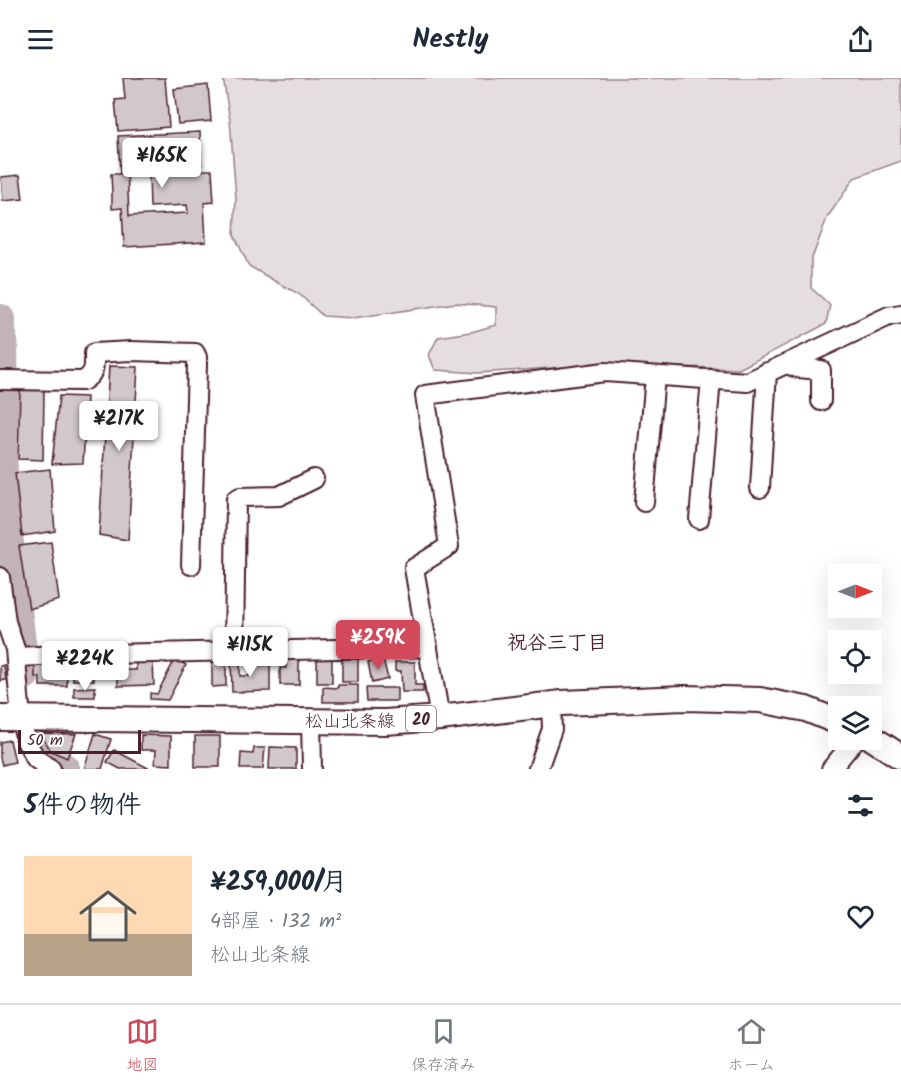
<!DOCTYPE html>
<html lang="ja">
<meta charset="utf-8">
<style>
body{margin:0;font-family:Kalam,"Klee One",sans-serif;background:#f2f2f3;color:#1f2937;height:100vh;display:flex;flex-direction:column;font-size:22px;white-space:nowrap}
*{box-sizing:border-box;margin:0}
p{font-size:20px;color:#747a83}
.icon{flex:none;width:33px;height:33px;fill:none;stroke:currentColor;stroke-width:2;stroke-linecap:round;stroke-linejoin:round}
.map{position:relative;height:691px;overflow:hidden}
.drawer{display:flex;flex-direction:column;background:#fff;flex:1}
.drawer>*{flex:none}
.needle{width:39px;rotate:90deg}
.buttons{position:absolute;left:828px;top:486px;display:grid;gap:12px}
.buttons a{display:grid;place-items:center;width:54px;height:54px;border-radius:0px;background:#fff;box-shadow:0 6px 24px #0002;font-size:30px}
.scale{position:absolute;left:18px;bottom:15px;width:123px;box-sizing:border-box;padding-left:6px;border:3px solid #4a1f2b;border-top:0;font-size:16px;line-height:21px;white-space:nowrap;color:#4a1f2b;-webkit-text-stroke:4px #fff;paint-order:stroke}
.price{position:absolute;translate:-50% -51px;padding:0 14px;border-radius:6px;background:#fff;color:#222;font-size:20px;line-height:39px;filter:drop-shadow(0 2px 3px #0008)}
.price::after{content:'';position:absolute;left:50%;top:36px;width:18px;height:14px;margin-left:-9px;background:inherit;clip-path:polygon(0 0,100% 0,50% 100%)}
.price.current{background:#d1495b;color:#fff}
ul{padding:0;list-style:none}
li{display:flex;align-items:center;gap:18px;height:150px;padding:0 24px}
li span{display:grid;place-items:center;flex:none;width:168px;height:120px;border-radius:0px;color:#555}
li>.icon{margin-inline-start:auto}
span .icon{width:72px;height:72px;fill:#fffc;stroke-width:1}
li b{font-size:26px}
h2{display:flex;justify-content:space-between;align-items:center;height:72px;padding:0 24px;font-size:26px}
header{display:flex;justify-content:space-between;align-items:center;height:78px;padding:0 24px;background:#fff;font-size:27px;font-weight:600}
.menu{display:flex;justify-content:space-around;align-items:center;height:84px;border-top:2px solid #e0e1e3;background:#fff;font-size:16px;color:#747a83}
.menu a{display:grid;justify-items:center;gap:3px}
.menu .current{color:#d1495b}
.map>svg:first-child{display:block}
.green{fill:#e5dee0;stroke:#987e86;stroke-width:1.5}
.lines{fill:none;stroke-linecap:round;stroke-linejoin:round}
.river{stroke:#c1b3b6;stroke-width:30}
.building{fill:#d2c7cb;stroke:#4a1f2b;stroke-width:1.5;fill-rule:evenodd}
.minor-casing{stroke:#4a1f2b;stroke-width:22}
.major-casing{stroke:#4a1f2b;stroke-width:28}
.minor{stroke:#fff;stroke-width:18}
.major{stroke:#fff;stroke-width:24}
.labels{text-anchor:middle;stroke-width:5;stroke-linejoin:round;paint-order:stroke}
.shield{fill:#fff;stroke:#80626b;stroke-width:1.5}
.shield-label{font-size:16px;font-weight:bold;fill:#4a1f2b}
.street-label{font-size:18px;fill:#4a1f2b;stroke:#fff}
.neighbourhood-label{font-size:20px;font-weight:bold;fill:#4a1f2b;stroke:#fff}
</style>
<header><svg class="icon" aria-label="menu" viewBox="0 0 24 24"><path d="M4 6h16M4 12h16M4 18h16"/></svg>Nestly<svg class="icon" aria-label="share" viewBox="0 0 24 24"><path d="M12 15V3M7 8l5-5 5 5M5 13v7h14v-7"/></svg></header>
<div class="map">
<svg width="901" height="691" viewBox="0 0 901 691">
<rect width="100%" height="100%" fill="#fff"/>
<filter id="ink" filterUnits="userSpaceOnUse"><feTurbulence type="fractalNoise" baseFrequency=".0167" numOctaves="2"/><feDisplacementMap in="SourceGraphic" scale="12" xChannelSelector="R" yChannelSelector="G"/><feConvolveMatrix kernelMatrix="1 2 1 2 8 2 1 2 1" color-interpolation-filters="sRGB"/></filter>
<g filter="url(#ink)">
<path class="green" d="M 223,0 L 901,0 L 901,83 L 854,100 L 827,140 L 811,183 L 811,210 L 830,227 L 826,246 L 739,291 L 607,286 L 478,295 L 435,292 L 429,277 L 438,259 L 471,254 L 496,247 L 496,229 L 456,225 L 353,240 L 323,238 L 299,216 L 278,205 L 249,188 L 234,157 L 236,120 L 230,42 Z"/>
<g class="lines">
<path class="river" d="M 0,241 L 3,268 L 4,322 L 2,374 L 5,432 L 25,597
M 34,656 L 39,669 L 65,691"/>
</g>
<path class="building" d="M 123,0 L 165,0 L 169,49 L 118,53 L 115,22 L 125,21 Z
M 208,7 L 211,43 L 178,46 L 174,11 Z
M 200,54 L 202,92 L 212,92 L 214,124 L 204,125 L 206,164 L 124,169 L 122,130 L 112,131 L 112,115 L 111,96 L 120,96 L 118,58 ZM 186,88 L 186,96 L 149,97 L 150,129 L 187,127 L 188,135 L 129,138 L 127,90 Z
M 20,97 L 23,121 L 3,123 L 1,99 Z
M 109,288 L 138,289 L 128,462 L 99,457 Z
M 20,311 L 44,312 L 43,382 L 18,381 Z
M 59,318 L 87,319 L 83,385 L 52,386 Z
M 50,391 L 55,453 L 22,458 L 15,395 Z
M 51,464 L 59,522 L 29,531 L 19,468 Z
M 317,579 L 332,579 L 332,605 L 317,605 Z
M 342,579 L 358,579 L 358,604 L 342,604 Z
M 286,580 L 299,580 L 299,607 L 280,607 L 280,590 L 286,590 Z
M 175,581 L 186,587 L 168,622 L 150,621 L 150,615 L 157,616 Z
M 231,581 L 240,581 L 240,598 L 250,598 L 250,587 L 270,587 L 270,613 L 232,614 Z
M 383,581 L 388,601 L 372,605 L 368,584 Z
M 153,583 L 154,607 L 118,608 L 118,592 L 136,592 L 136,584 Z
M 212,584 L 226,584 L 226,608 L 212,609 Z
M 395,584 L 415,584 L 415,607 L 423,607 L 423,614 L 402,614 L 401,593 L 395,593 Z
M 35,586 L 67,587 L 67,608 L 40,608 L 40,599 L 35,599 Z
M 73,586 L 94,586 L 94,602 L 73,602 Z
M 4,587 L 6,602 L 0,603 L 0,588 Z
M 338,607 L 358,607 L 358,624 L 323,624 L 323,609 L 338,610 Z
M 95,609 L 95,619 L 74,619 L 74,610 Z
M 366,610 L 397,610 L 397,623 L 367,623 Z
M 40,655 L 76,656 L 67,680 L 51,673 Z
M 95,656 L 111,661 L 102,691 L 84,691 Z
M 141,657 L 171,658 L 171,687 L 155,686 L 156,672 L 141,672 Z
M 195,658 L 220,658 L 220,689 L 195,689 Z
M 10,662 L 15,684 L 2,687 L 0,680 L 0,664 Z
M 270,669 L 296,670 L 296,691 L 269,691 Z
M 254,670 L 265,670 L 263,691 L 240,691 L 241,675 L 253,676 Z
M 114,672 L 148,690 L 147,691 L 120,691 L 107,684 Z"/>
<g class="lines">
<defs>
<path id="minor" d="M 786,286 L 798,290 L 821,292 L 821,323
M 0,302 L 83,303 C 96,295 94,288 94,275 L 131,273 L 195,275 L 197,279 L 197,287 L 191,487
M 760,410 L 767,294
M 644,424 L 655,298
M 699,441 L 711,301
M 0,499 L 6,544 L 15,571 L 21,641 L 26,663 L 36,681 L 51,691
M 234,573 L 236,421 L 240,419 L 279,418 L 314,401
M 16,579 L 63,577 L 428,569
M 440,640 L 414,490 L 449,468 L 425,317 L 605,294 L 747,304 L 889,238 L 901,236
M 311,643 L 312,691
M 538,691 L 552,651 L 551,626
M 831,691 L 855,662"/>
<path id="major" d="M 0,640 L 385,644 L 440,640 L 562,625 L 684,620 L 760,622 L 806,631 L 838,644
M 872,660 L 901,679"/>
</defs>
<use href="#minor" class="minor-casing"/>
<use href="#major" class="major-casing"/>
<use href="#minor" class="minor"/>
<use href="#major" class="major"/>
</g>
</g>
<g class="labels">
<rect class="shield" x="406" y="628" width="30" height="26" rx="4.5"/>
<g class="shield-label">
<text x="421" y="647">20</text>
</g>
<g class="street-label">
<text x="350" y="649">松山北条線</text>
</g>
<g class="neighbourhood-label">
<text x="557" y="571">祝谷三丁目</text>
</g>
</g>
</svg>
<div class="buttons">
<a><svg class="needle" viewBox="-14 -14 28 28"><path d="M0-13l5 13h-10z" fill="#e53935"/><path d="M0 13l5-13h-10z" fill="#747a83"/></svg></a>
<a><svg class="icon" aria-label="locate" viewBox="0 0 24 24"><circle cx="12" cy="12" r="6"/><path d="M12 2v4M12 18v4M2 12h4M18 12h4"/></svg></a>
<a><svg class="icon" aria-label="layers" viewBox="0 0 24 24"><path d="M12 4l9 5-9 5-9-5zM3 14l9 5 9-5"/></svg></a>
</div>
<div class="scale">50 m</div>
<b class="price" style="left:162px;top:111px">¥165K</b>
<b class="price" style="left:119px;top:374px">¥217K</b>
<b class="price current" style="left:378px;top:593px">¥259K</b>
<b class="price" style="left:250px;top:600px">¥115K</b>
<b class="price" style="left:85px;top:614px">¥224K</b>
</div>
<section class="drawer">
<h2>5件の物件<svg class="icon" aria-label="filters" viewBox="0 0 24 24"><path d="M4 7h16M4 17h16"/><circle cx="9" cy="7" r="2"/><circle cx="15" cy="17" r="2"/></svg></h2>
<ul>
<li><span style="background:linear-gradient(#ffd9b3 65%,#b9a48a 0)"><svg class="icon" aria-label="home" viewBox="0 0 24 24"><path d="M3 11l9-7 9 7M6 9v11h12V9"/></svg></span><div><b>¥259,000/月</b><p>4部屋 · 132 m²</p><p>松山北条線</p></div><svg class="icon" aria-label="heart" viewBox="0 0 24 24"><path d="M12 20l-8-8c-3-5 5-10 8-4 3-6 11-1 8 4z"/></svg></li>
</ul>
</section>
<nav class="menu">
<a class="current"><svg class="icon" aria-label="map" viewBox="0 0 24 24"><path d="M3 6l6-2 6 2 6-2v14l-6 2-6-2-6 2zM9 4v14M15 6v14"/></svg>地図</a>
<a><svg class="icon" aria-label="saved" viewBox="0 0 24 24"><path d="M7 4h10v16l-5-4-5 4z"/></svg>保存済み</a>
<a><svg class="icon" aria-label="home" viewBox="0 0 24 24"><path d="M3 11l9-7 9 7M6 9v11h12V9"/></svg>ホーム</a>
</nav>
